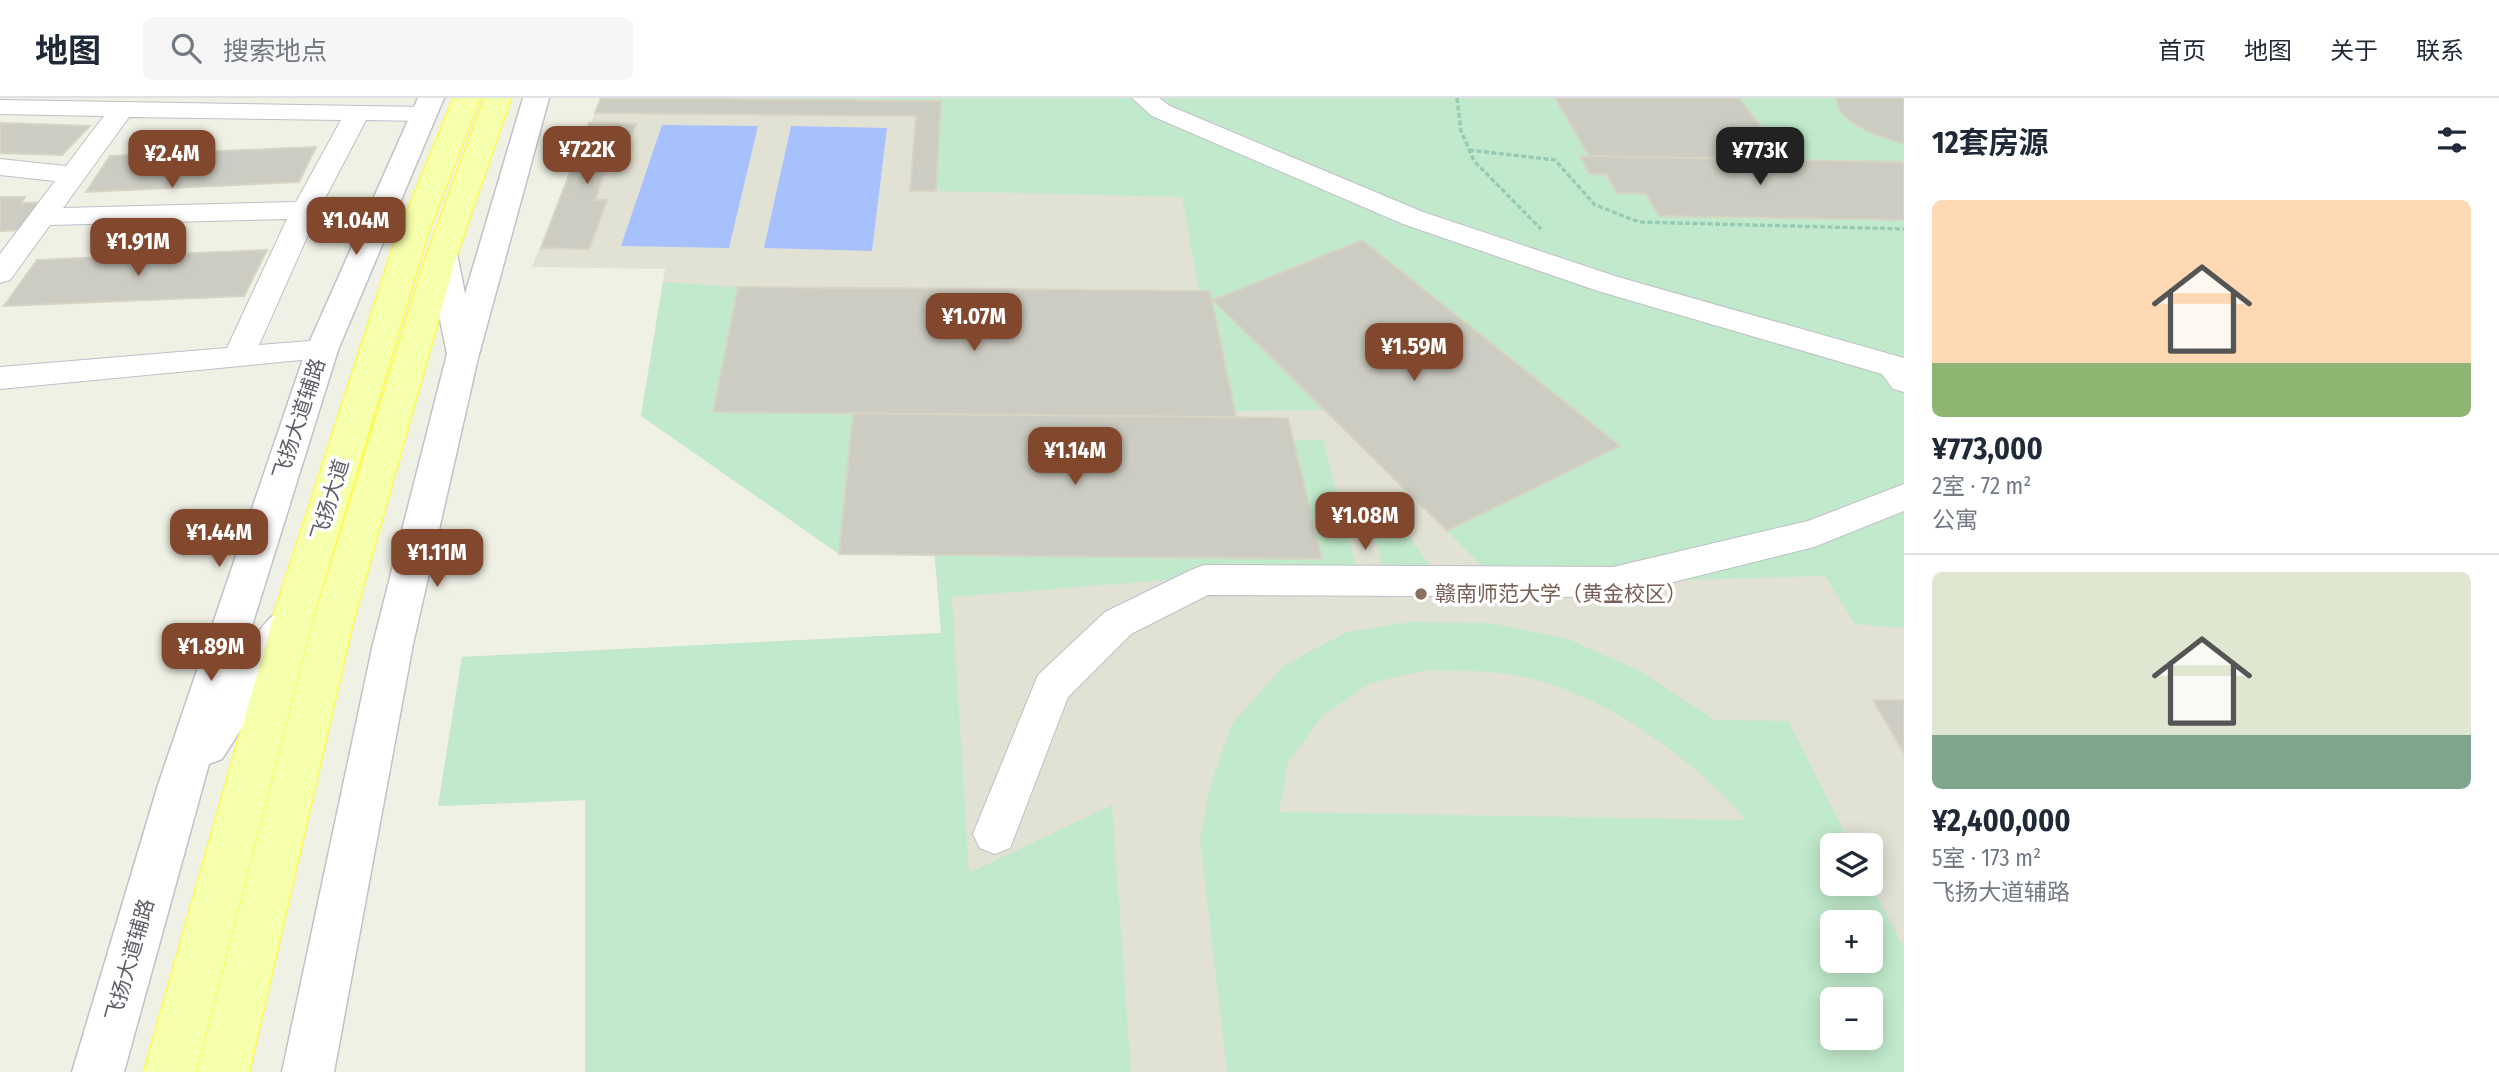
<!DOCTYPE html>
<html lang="zh">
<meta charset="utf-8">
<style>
body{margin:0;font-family:"Fira Sans Condensed","Noto Sans SC",sans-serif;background:#f6f6f7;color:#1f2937;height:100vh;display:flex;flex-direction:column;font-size:26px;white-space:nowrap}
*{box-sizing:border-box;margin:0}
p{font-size:23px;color:#747a83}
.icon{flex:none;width:38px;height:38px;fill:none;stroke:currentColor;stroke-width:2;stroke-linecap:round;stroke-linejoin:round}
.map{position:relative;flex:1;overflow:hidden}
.sheet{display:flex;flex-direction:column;background:#fff;width:595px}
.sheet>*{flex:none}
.buttons{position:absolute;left:1820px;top:735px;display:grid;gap:14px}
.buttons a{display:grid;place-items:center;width:63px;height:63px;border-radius:10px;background:#fff;box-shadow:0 4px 18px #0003;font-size:35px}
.price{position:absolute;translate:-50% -60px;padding:0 16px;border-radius:14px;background:#81482e;color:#fff;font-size:23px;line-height:46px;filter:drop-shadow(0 2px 4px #0008)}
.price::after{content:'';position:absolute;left:50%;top:42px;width:21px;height:16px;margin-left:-10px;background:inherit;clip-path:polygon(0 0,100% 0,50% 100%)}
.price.active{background:#222;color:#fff}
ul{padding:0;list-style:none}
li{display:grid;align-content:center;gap:14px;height:371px;padding:0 28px}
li+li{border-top:2px solid #e0e1e3}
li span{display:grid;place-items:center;height:217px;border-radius:10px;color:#555}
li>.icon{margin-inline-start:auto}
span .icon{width:126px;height:126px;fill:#fffc;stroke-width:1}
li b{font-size:30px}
h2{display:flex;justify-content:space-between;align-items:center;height:84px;padding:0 28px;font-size:30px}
header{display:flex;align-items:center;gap:42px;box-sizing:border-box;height:98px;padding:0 35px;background:#fff;border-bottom:2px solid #e0e1e3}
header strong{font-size:33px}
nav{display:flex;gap:38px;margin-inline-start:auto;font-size:24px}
.search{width:490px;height:63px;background:#f6f6f7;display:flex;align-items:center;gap:18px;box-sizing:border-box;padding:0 24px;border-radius:10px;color:#747a83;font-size:26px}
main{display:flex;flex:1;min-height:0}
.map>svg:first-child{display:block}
.education{fill:#e1e1d4;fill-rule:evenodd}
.green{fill:#c0eacb;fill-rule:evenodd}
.water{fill:#a7c1ff}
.building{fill:#ccccc2;stroke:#d6d5c3;stroke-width:2}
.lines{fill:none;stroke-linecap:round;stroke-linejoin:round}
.street-casing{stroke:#bfc0c7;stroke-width:2}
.secondary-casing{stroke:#c0c1c9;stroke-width:3}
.primary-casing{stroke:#fefb51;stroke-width:3}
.path{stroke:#98cbb4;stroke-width:3.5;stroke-dasharray:5 2.5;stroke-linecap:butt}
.street{fill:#fff;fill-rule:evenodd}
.secondary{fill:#fff;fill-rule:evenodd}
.primary{fill:#f6ffac;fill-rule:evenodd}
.education-dot{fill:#8d6e63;stroke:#fff;stroke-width:2.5}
.labels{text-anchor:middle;stroke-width:7;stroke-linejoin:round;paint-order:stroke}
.street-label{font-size:21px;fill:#5d5f67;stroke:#fff}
.education-label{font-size:21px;fill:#785e54;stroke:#fff;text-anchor:start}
</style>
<header>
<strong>地图</strong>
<div class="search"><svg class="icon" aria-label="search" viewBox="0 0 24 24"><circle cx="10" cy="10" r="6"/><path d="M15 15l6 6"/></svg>搜索地点</div>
<nav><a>首页</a><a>地图</a><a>关于</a><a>联系</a></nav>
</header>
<main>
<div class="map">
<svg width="1904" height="974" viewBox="0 0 1904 974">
<rect width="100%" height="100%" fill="#f0f1e5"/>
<path class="education" d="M 601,0 L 1904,0 L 1904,974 L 586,974 L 585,702 L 438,708 L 462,559 L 942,535 L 934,456 L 641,318 L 665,171 L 532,169 ZM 1832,747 L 1871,747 L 1871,786 L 1832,786 ZM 1832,824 L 1871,824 L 1871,863 L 1832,863 ZM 1832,901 L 1871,901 L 1871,940 L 1832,940 Z"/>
<path class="green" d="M 732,0 L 1555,0 L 1589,58 L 1580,58 L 1590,76 L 1606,76 L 1617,95 L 1646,96 L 1659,118 L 1904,122 L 1904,530 L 1855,526 L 1825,478 L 1613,484 L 1497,483 L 1447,433 L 1619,348 L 1362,142 L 1213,202 L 1325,312 L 1235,313 L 1210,193 L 1199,193 L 1182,99 L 936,93 L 940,3 Z
M 1739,0 L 1836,0 C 1839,28 1881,40 1904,46 L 1904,64 L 1786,61 Z
M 663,184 L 738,189 L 713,313 L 853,315 L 839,456 L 641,318 Z
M 1293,342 L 1323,342 L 1360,483 L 1178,481 L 952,499 L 969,775 L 1112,707 L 1131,974 L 585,974 L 585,702 L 438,708 L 462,559 L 941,535 L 935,456 L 1322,461 Z
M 1367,403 L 1387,406 L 1429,467 L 1382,469 Z
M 1412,524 L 1490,525 L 1568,541 L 1640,573 L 1715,622 L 1788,623 L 1851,747 L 1832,747 L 1832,786 L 1871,786 L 1904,851 L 1904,974 L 1227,974 L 1200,741 L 1210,688 L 1232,626 L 1283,568 L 1347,534 ZM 1427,572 C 1454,573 1482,572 1508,576 C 1596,589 1689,656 1746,722 L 1279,714 L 1288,665 L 1323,617 L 1371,585 ZM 1832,824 L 1871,824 L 1871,863 L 1832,863 ZM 1871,901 L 1871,940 L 1832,940 L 1832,901 Z"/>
<path class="water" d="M 662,27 L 758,28 L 729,150 L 621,148 Z
M 791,28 L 887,30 L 872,153 L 764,150 Z"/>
<path class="building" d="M 601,0 L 941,3 L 936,93 L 910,93 L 916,18 L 595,15 Z
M 1555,0 L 1739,0 L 1786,61 L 1589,58 Z
M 1836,0 L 1904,0 L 1904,46 L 1869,34 L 1851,24 L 1840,13 Z
M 0,25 L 90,28 L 62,57 L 0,55 Z
M 589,25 L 636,26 L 619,69 L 607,69 L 595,102 L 607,102 L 589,151 L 541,150 Z
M 316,49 L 299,84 L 86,94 L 110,58 Z
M 1580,58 L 1904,64 L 1904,122 L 1659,118 L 1646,96 L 1617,95 L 1606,76 L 1590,76 Z
M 0,99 L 25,99 L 21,105 L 45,104 L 24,132 L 0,133 Z
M 1362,142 L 1620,348 L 1447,433 L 1213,202 Z
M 267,152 L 244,198 L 4,208 L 37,162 Z
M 738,189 L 1210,193 L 1236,319 L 713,314 Z
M 853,315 L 1288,320 L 1322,461 L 839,456 Z
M 1873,602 L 1904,602 L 1904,655 Z"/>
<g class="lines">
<defs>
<path id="street" d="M 1132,0 L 1159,0 L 1170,8 L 1423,114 L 1618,179 L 1904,260 L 1904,294 L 1893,291 L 1882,276 L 1598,193 L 1403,126 L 1152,18 Z
M 0,2 L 424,9 L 433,11 L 436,16 L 433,21 L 424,23 L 366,22 L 319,112 L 259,247 L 322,242 L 333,245 L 337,252 L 333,259 L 0,291 L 0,269 L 227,250 L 287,121 L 50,127 L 10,182 L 0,185 L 0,156 L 55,83 L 0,77 L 0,61 L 66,68 L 104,18 L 0,16 ZM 129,19 L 341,22 L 296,104 L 63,110 Z
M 1904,386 L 1904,413 L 1814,449 L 1613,499 L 1208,497 L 1131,536 L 1068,599 L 1010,750 L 995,756 L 980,750 L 973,736 L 1038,577 L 1105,514 L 1191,472 L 1204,467 L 1613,469 L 1808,423 Z"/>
<path id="secondary" d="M 418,0 L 444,0 L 338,252 L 241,563 C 257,539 270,502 303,513 L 309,525 L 222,661 L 209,666 L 124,974 L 72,974 L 158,687 L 306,252 Z
M 523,0 L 549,0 L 478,260 L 413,546 L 334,974 L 282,974 L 373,546 L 447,256 L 427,156 L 431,149 L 442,147 L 453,149 L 457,156 L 465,196 Z"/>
<path id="primary" d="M 454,0 L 480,0 L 427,138 L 314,517 L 196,974 L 144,974 L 274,517 L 397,138 Z
M 485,0 L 511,0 L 457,156 L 353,524 L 249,974 L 197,974 L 313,524 L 427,156 Z"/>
</defs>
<use href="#street" class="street-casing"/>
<use href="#secondary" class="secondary-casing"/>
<use href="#primary" class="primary-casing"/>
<path class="path" d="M 1457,0 L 1461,33 L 1474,63 L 1541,131
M 1469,52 L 1555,62 L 1595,107 L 1639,124 L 1904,131"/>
<use href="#street" class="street"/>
<use href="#secondary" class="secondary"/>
<use href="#primary" class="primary"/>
</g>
<circle class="education-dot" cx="1421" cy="496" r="7"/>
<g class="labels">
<g class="street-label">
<text transform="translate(299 321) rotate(-72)" y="7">飞扬大道辅路</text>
<text transform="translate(330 402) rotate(-73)" y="7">飞扬大道</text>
<text transform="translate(130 862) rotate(-74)" y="7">飞扬大道辅路</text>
</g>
<g class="education-label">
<text x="1435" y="503">赣南师范大学（黄金校区）</text>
</g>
</g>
</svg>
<div class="buttons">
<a><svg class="icon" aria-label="layers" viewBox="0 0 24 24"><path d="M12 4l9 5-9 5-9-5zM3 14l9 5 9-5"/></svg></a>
<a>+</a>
<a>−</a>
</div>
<b class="price" style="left:587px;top:88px">¥722K</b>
<b class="price active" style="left:1760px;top:89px">¥773K</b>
<b class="price" style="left:172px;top:92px">¥2.4M</b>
<b class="price" style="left:356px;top:159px">¥1.04M</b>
<b class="price" style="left:138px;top:180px">¥1.91M</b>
<b class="price" style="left:974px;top:255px">¥1.07M</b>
<b class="price" style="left:1414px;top:285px">¥1.59M</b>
<b class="price" style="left:1075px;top:389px">¥1.14M</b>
<b class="price" style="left:1365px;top:454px">¥1.08M</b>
<b class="price" style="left:219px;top:471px">¥1.44M</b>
<b class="price" style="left:437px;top:491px">¥1.11M</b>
<b class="price" style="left:211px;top:585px">¥1.89M</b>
</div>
<section class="sheet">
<h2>12套房源<svg class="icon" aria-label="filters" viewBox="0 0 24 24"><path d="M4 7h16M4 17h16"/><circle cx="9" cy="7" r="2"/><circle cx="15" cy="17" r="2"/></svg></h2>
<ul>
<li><span style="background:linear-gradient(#ffd9b3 75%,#8fb573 0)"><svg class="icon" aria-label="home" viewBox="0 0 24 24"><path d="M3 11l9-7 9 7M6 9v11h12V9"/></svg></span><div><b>¥773,000</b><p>2室 · 72 m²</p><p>公寓</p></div></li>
<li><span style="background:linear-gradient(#dfe7d0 75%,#7fa58c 0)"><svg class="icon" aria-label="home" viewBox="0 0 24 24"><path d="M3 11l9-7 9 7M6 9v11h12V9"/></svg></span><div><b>¥2,400,000</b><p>5室 · 173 m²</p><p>飞扬大道辅路</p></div></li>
</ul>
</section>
</main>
